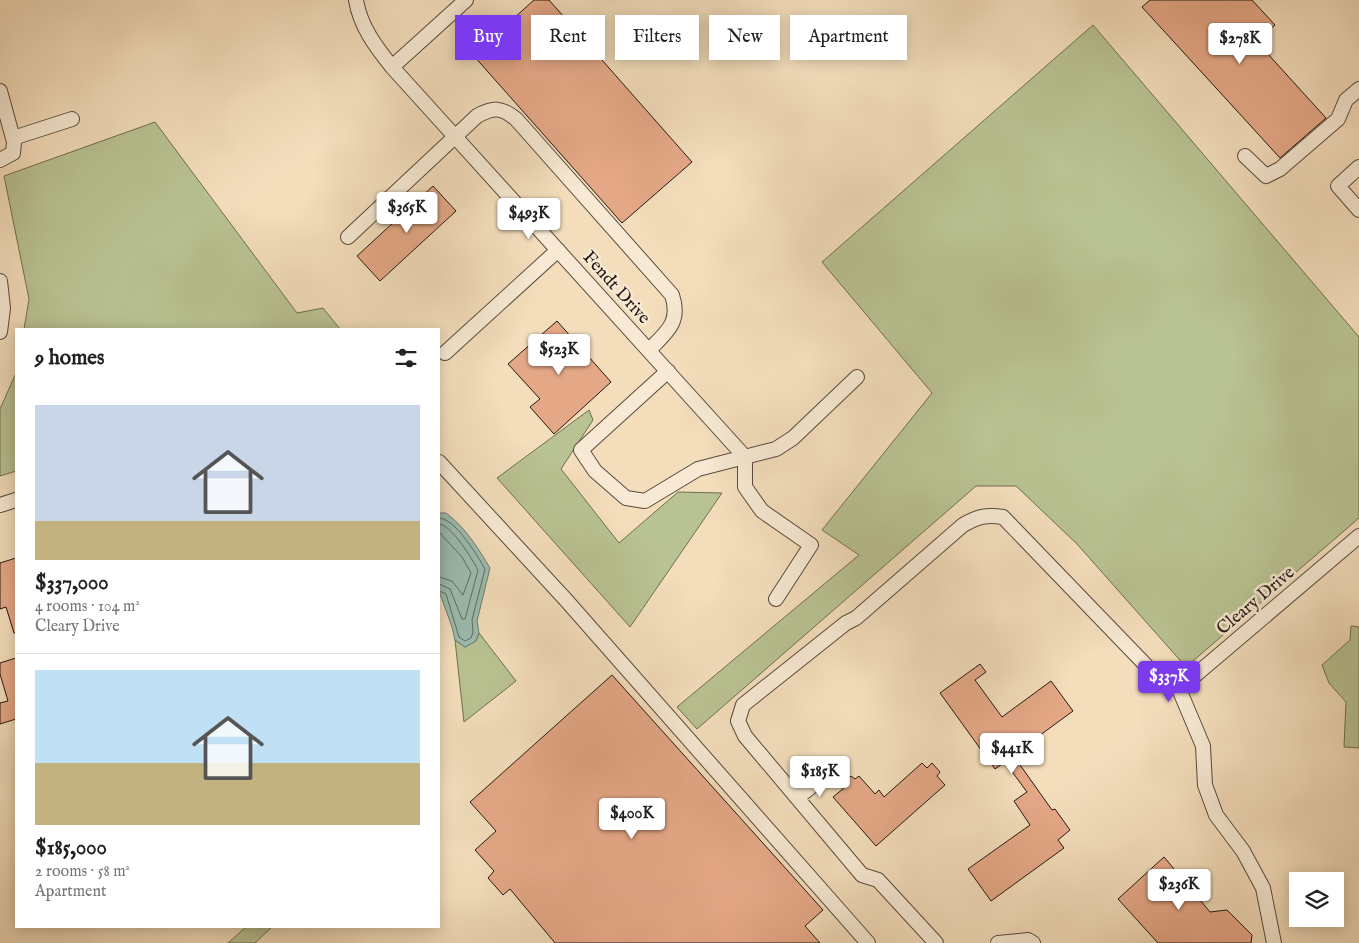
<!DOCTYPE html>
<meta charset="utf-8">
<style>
body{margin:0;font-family:"IM FELL English",serif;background:#f2f2f2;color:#222;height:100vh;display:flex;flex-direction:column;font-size:19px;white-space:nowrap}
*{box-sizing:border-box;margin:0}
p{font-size:16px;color:#767676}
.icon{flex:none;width:28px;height:28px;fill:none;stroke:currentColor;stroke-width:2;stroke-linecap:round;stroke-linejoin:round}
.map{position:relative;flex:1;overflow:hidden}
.sheet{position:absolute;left:15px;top:328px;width:425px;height:600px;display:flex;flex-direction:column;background:#fff;border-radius:0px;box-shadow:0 2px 12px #0003}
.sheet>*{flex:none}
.banner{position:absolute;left:455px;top:15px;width:475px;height:45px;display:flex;gap:10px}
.fabs{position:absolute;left:1289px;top:872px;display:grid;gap:10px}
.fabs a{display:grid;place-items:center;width:55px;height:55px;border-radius:0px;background:#fff;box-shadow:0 2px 12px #0003;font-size:25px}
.price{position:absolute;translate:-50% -42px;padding:0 11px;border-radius:5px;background:#fff;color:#222;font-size:16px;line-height:32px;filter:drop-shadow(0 1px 2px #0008)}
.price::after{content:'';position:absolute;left:50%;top:30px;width:15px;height:11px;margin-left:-8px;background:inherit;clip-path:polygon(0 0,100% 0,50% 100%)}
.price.active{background:#7c3aed;color:#fff}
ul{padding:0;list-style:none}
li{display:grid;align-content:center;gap:10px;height:265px;padding:0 20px}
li+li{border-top:1px solid #e0e0e0}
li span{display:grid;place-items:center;height:155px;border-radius:0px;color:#555}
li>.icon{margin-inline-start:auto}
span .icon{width:90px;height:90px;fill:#fffc;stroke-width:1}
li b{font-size:21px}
h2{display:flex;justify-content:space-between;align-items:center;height:60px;padding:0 20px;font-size:21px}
.chip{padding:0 18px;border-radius:0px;background:#fff;box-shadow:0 2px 12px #0003;font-size:18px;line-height:45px}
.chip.active{background:#7c3aed;color:#fff}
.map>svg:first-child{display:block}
.green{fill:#b9c292;stroke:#6e6e52}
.water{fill:#9bbcb0;stroke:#6b7b71}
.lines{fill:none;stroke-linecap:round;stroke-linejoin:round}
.shore{stroke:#606a62;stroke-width:1}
.building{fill:#e5a887;stroke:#241913}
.minor-casing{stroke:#584a3d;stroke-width:16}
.minor{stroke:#f7e9d3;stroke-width:14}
.labels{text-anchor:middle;stroke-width:5;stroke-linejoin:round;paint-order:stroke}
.street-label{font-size:18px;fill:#241913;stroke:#f7e9d3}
</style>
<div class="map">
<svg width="1359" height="943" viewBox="0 0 1359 943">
<rect width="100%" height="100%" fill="#f3ddbb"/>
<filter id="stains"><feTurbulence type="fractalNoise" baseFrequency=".004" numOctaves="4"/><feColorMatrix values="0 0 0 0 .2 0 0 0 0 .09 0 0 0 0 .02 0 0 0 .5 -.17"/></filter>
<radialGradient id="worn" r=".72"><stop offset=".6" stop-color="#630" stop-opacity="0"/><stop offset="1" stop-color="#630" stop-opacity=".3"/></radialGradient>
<path class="green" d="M 1093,25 L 1359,337 L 1359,518 L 1186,667 L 1077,544 L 1016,486 L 976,486 L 697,729 L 677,707 L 859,555 L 822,530 L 932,393 L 822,262 Z
M 155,122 L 297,313 L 323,308 L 340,329 L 24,329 L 29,299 L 4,176 Z
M 16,373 L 16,471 L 0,476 L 0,409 Z
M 589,410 L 593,420 L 561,469 L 619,543 L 678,492 L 722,493 L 630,627 L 497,478 Z
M 1351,626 L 1359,627 L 1359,748 L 1344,747 L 1346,702 L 1329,683 L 1322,665 L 1350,640 Z
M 479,633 L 516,681 L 464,722 L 455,640 L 465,647 L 476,641 Z
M 247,926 L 273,926 L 255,943 L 228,943 Z"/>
<path class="water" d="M 439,513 L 446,513 C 465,527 478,548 490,568 L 477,621 L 479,633 L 476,641 L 465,647 L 455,640 L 452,627 L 439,591 Z"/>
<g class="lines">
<path class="shore" d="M 439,518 C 455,518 477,555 485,569 L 472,620 L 473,632 L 471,638 L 465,641 L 459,637 L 446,594 L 439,591
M 439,524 C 452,525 472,559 478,570 L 465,619 L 462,619 L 450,589 L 439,584
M 439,532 L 462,557 L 471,573 L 463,595 L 452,581 L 439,577"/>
</g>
<path class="building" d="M 534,0 L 549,0 L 692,162 L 622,223 L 473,55 Z
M 1150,0 L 1252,0 L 1275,25 L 1257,42 L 1326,118 L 1280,158 L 1142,7 Z
M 433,186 L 456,211 L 380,281 L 357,256 Z
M 557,321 L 611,382 L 554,434 L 530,407 L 540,399 L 508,364 Z
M 16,558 L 16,633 L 14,633 L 6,607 L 0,609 L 0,563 Z
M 16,658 L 16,719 L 0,724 L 0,703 L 8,701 L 0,674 L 0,663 Z
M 980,664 L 986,672 L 975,680 L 1002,717 L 1051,681 L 1073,711 L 1013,755 L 1052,810 L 1055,809 L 1070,830 L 1058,840 L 1064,848 L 991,901 L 968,869 L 1030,825 L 1014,801 L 1027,792 L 1005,762 L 995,769 L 940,693 Z
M 612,675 L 823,910 L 805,926 L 820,943 L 555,943 L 510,889 L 503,895 L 488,878 L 494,871 L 475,850 L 496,831 L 470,802 Z
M 922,763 L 927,768 L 932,763 L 940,772 L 937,776 L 945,785 L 876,846 L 833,797 L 844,788 L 841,785 L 851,776 L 855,779 L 859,776 L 875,794 L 879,790 L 884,797 Z
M 1164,857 L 1210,912 L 1227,910 L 1252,935 L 1251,943 L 1158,943 L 1118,899 Z"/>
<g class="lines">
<defs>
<path id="minor" d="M 356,0 C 360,26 376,47 392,67 L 745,457
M 392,67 L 466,0
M 0,91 L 14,142 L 13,153 L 0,160
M 13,138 L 72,119
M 1245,156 L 1266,176 L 1280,169 L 1338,119 L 1346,100 L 1359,89
M 1359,167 L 1338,186 L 1359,210
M 348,237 L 477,116 C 494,107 501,107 516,119 L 672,295 C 681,322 667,332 649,350
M 0,281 L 3,308 L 0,332
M 445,353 L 558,250
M 668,371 L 581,450 L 595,471 L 626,498 L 645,501 L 698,469 L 776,449 L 793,438 L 857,377
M 745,457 L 745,487 L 762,511 L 811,545 L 776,599
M 439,462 L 566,600 L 868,943
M 0,505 L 16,500
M 797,798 L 826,775
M 936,943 L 878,880 L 862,875 L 745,736 L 738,721 L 743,705 L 846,623 L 856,618 L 963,525 C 977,517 986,514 1003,517 L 1164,684 L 1179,689
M 998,943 L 1028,940 L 1033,943
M 1274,943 L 1263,888 L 1243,851 L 1216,815 L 1205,785 L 1203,746 L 1179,689 L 1359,536"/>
</defs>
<use href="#minor" class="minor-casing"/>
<use href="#minor" class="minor"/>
</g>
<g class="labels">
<g class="street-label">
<text transform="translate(617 287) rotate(48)" y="6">Fendt Drive</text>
<text transform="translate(1255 600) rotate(-40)" y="6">Cleary Drive</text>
</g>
</g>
<rect width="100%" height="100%" filter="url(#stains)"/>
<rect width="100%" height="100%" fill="url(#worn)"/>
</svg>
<div class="fabs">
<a><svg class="icon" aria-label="layers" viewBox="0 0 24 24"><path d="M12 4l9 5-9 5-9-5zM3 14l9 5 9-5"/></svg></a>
</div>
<b class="price" style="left:1240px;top:65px">$278K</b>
<b class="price" style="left:407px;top:234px">$365K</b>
<b class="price" style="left:529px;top:240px">$493K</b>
<b class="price" style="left:559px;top:376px">$523K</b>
<b class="price active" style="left:1169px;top:703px">$337K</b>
<b class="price" style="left:1012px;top:775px">$441K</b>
<b class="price" style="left:820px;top:798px">$185K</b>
<b class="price" style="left:632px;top:840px">$400K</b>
<b class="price" style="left:1179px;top:911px">$236K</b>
<div class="banner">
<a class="chip active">Buy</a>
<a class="chip">Rent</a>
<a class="chip">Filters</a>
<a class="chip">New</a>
<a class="chip">Apartment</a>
</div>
<section class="sheet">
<h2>9 homes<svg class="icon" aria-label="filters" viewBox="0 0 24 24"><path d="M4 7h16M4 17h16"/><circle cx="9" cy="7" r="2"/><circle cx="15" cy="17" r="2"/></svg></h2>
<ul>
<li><span style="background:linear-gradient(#c9d6e8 75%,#c2b280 0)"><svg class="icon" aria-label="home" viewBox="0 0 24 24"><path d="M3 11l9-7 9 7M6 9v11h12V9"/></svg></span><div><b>$337,000</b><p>4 rooms · 104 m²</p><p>Cleary Drive</p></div></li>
<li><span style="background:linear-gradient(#bfe0f5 60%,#c2b280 0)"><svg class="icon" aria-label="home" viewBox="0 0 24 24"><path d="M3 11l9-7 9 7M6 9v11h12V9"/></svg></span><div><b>$185,000</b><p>2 rooms · 58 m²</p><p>Apartment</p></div></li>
</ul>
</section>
</div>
